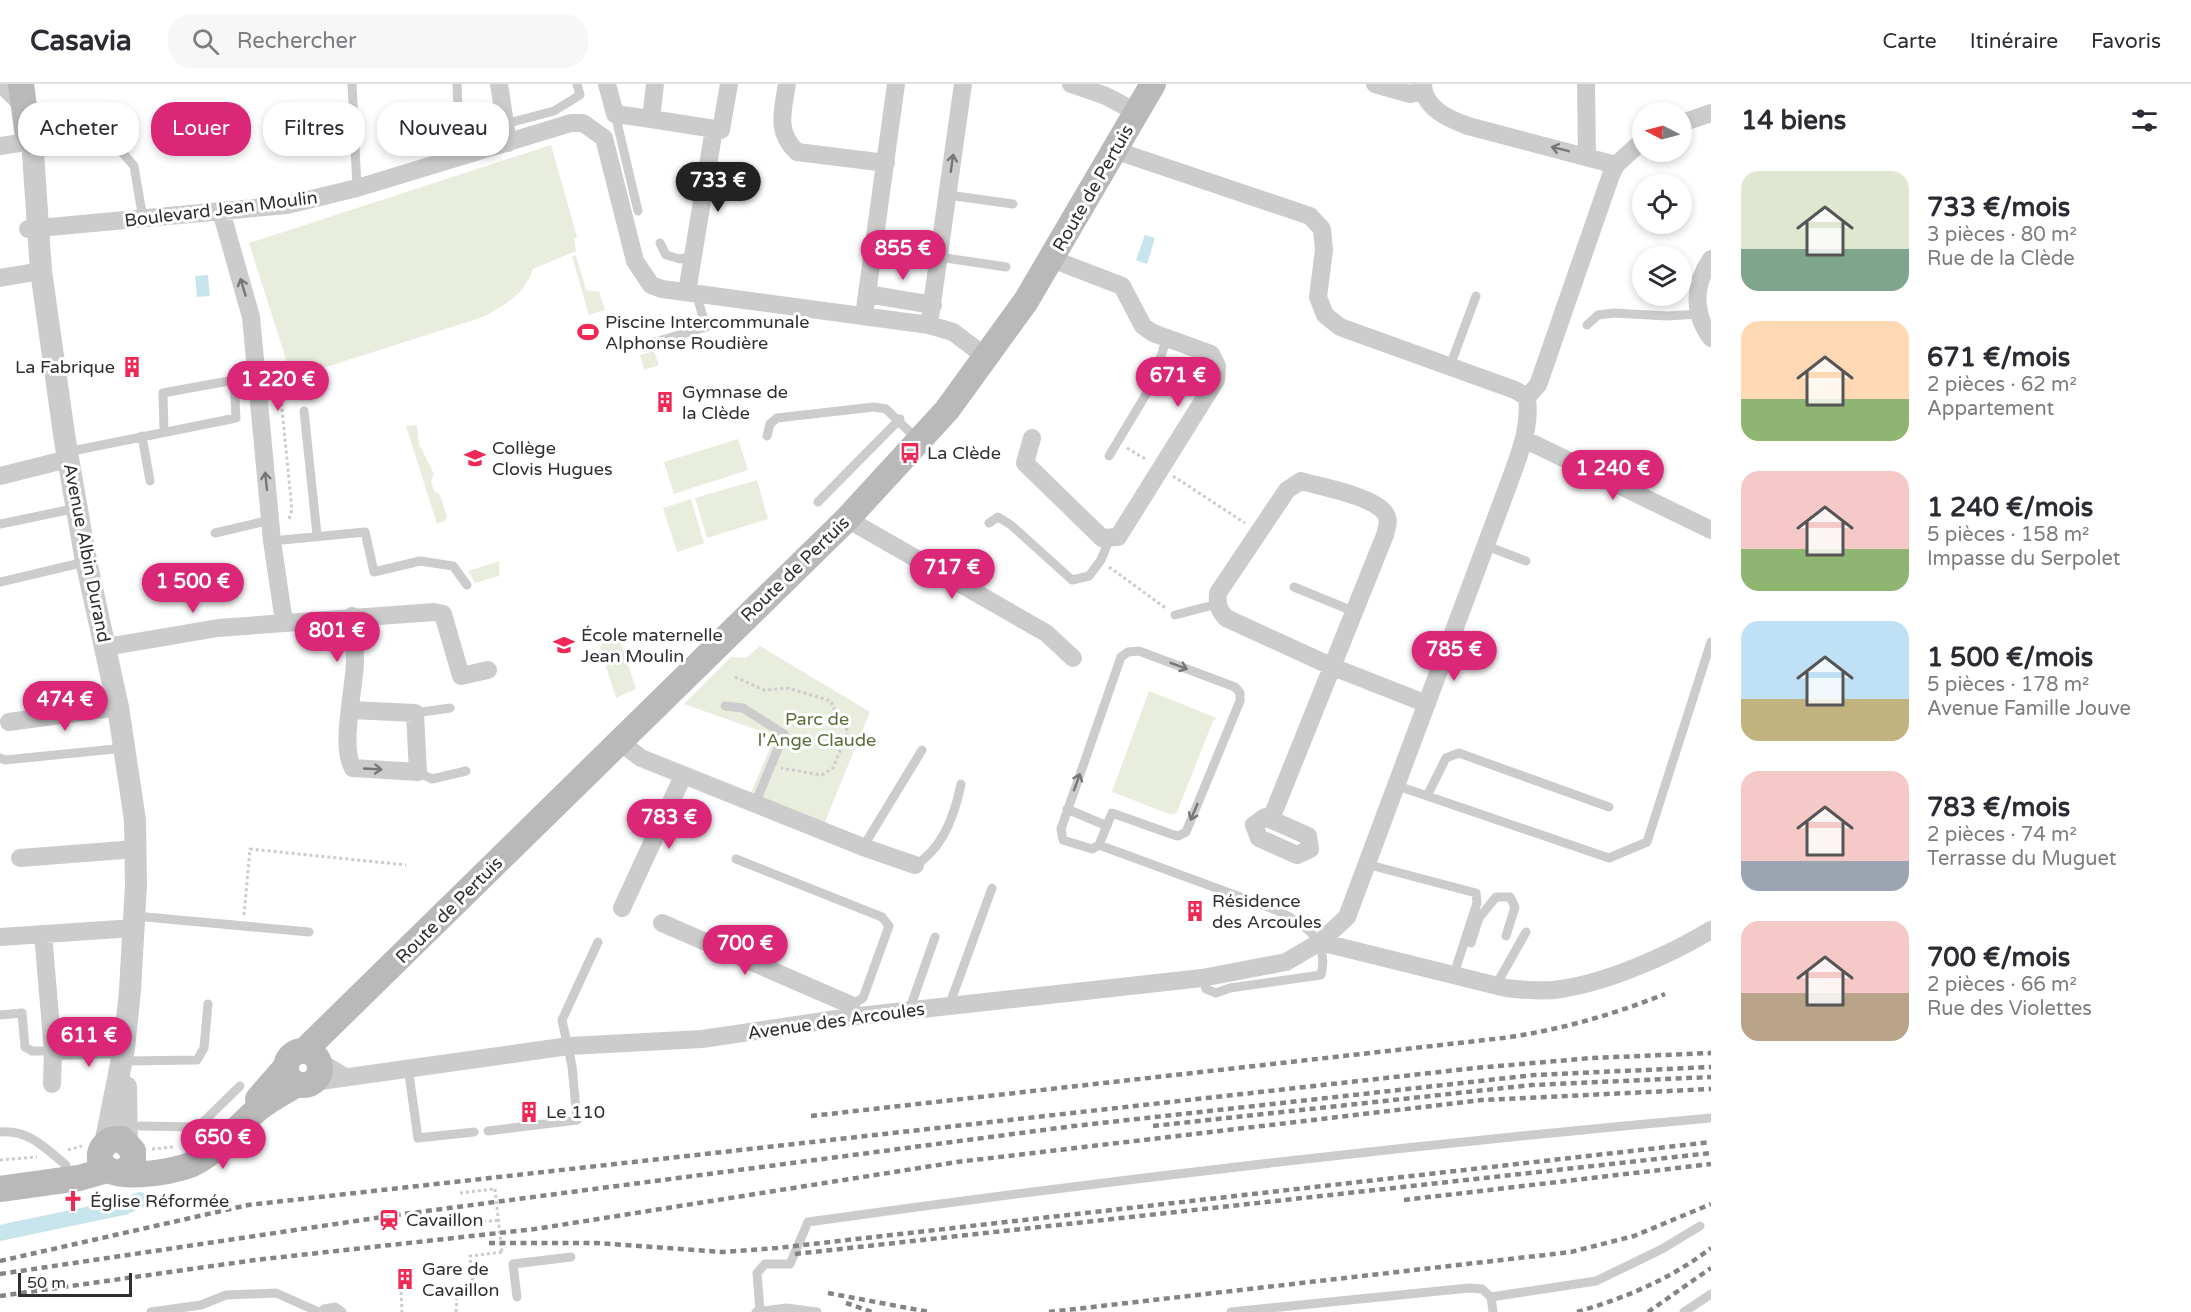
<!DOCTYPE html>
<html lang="fr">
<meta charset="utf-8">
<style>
body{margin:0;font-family:"Varela Round",sans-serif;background:#f7f7f7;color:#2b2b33;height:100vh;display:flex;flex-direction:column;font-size:22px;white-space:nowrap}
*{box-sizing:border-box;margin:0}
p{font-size:20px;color:#7c7c81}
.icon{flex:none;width:33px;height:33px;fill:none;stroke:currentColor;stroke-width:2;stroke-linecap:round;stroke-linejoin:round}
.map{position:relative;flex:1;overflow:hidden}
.side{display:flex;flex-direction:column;background:#fff;width:480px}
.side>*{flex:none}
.guide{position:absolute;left:18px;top:18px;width:570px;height:54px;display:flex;gap:12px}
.needle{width:39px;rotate:276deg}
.buttons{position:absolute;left:1632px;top:18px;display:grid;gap:12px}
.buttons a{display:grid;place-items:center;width:60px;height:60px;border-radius:50%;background:#fff;box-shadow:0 3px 9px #0003;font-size:30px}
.scale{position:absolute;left:18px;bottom:15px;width:114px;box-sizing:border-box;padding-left:6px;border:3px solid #2f2f2f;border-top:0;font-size:16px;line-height:21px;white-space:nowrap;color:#2f2f2f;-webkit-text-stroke:4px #fff;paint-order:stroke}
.price{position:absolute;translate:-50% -51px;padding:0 14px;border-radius:21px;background:#db2777;color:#fff;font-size:20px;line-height:39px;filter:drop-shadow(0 2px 3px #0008)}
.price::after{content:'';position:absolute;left:50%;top:36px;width:18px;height:14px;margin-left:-9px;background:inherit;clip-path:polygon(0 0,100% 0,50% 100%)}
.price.selected{background:#222;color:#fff}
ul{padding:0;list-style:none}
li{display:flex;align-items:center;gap:18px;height:150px;padding:0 30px}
li span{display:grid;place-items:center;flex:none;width:168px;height:120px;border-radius:18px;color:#555}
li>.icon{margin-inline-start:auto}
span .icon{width:72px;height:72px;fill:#fffc;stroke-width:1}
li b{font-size:26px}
h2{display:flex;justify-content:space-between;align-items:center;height:72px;padding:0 30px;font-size:26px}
.chip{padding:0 21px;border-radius:24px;background:#fff;box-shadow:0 3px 9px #0003;font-size:21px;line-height:54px}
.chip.selected{background:#db2777;color:#fff}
header{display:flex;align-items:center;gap:36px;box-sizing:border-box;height:84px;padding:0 30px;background:#fff;border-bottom:2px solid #e1e1e2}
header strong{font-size:28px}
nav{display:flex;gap:33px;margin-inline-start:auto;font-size:21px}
.search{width:420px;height:54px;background:#f7f7f7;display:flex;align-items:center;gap:15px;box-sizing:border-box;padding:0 21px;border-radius:24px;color:#7c7c81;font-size:22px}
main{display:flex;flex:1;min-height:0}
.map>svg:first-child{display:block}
.green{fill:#e8eddd}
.water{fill:#c8e5ee}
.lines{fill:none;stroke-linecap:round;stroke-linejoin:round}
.canal{stroke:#c8e5ee;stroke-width:16}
.path{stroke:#ccc;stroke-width:3;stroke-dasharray:3 3;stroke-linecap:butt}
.service{stroke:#ccc;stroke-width:9}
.minor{stroke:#ccc;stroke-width:18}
.tertiary{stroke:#ccc;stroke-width:22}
.secondary{stroke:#b9b9b9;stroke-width:26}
.rail{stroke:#848484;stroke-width:4.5;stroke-dasharray:6 4.5;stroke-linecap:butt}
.oneway{stroke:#767676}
.labels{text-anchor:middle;stroke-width:6;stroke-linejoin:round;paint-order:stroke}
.street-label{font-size:18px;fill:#2f2f2f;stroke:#fff}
.poi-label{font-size:18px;fill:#2f2f2f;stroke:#fff;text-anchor:start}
.park-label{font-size:18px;fill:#5a6e3a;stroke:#fff}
</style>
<header>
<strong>Casavia</strong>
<div class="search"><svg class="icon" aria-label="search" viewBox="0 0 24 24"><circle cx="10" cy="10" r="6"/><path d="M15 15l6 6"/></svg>Rechercher</div>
<nav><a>Carte</a><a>Itinéraire</a><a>Favoris</a></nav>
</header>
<main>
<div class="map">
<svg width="1711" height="1228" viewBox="0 0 1711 1228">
<rect width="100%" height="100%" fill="#fff"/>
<path class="green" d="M 551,61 L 577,153 L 574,155 L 576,167 L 533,185 C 525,210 505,221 483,233 L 292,294 L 249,159 Z
M 576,171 L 586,206 L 599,208 L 605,226 L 589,231 L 572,172 Z
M 654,267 L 659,281 L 644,286 L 640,271 Z
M 417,341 L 419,360 L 434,390 L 431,397 L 434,407 L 440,411 L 447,433 L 445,437 L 437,440 L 406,342 Z
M 738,355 L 748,386 L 674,410 L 664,378 Z
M 757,396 L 768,435 L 707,454 L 695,414 Z
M 691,415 L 704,459 L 677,468 L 663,424 Z
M 499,477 L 499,492 L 475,499 L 468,487 Z
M 619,553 L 636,605 L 616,614 L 600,563 L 602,559 Z
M 760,562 L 870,628 L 824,740 L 750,711 L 775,652 L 684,620 L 731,573 L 746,574 Z
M 1149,607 L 1217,634 L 1213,637 L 1177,728 L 1172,731 L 1112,708 Z"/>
<path class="water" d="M 1145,151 L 1155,154 L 1147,180 L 1136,176 Z
M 208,191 L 210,212 L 197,213 L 195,192 Z"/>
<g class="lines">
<path class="canal" d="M 0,1149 L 124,1123 L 140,1116"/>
<path class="path" d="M 273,316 L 281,315 L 292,426 L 288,438
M 1127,364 L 1147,376
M 1173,392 L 1245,439
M 1109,483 L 1167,525
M 735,593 L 764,606 L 788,604 L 831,617 L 839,636 L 848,647 L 833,684 L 822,691 L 781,684
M 244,831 L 250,765 L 406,781
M 152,1065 L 173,1063
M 68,1066 L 82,1062
M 0,1076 L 37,1073
M 495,1105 L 502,1169
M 460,1109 L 494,1105
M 465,1140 L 499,1136
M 401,1208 L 402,1228
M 456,1228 L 457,1211 L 462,1204 L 473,1202 L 470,1172 L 503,1168"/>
<path class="service" d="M 352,0 L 357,104
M 457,0 L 459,51
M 615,30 L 638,127
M 505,40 L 554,27 L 580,11 L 577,0
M 100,65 L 121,67 L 134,82 L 143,135
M 948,111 L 1013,120
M 660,159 L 666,171 L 680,175 L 693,172
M 939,173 L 1006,183
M 1587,241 L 1598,231 L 1614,229 L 1667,232 L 1699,230
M 655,258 L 706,243 L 696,209
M 1450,282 L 1476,212
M 304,327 L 317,451
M 142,352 L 150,397
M 767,352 L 770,340 L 777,334 L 874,323 L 886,325 L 918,356
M 67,368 L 236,334 L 234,296 L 163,309 L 164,347
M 1109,372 L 1151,302 L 1167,254
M 818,418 L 900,335
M 989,439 L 998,433 L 1011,441 L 1072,496 L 1089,492 L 1101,476 L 1110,453
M 0,440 L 77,424
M 215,449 L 270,436
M 272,457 L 365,448 L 374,488 L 420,477 L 453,482 L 467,501
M 1487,462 L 1526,477
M 0,498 L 85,478
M 1294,503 L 1355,528
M 1175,531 L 1217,520
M 725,622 L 743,624 L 784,650 L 755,720
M 415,629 L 450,624
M 0,674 L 5,676 L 125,664
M 418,688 L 432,695 L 466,687
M 1395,701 L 1609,774 L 1647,758 L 1711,558
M 1427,712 L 1446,674 L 1459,669 L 1609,723
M 1067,725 L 1107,742
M 1099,761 L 1112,729 L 1171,750 L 1178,752 L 1186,748 L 1240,617 L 1240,609 L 1235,603 L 1139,567 L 1128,568 L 1121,573 L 1061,745 L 1063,756 L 1092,765 L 1099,761 L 1276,826 C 1304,839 1330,856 1321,891 L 1230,904 L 1216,909 L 1206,905 L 1202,894
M 863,763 L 922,666
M 736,775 L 882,833 L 889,842 L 863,914 L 851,921
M 1366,780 L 1476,809 L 1477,819 L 1454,890
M 915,781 C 943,765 955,730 961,700
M 135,832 L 309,848
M 1471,859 L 1479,834 L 1496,813 L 1510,813 L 1515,823 L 1506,852
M 1496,901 L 1526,848
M 949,922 L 992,804
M 909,927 L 935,853
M 0,931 L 22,929 L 25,963 L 32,967 L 53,967
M 125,977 L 197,976 L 204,964 L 208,920
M 408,983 L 418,1054 L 474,1048
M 140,1042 L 198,1043
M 488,1047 L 577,1036 L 572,982 L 562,936 L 598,858
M 0,1048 C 28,1045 45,1064 66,1081
M 199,1062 L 198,1043 L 240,1002
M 517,1213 L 513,1180 L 571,1173
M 1491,1213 L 1596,1197 L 1662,1165 L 1700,1142
M 760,1227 L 757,1189 L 765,1180 L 790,1180 L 808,1138 C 1108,1096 1409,1061 1711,1034
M 151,1228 L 201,1221 L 226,1211 L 276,1209 L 319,1228
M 322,1228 L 324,1225 L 335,1223 L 342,1228
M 756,1228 L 786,1224 L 817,1228
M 1231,1228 L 1469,1204 L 1482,1205 L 1491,1213 L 1493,1228
M 1684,1228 L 1711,1210"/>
<path class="minor" d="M 499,0 L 508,59
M 607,0 L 615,30 L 651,35
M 655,0 L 651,35 L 721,46 L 729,0
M 787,0 C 783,26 775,48 797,68 L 886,79
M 1071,0 L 1106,12 L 1136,28
M 1375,0 L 1410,10 L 1423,7
M 1423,0 C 1423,24 1449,35 1468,42 L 1616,81
M 1586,0 L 1587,72
M 1682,39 L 1711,29
M 0,62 L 32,57
M 1114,66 L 1310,132 L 1322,145 L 1324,166 L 1318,213 L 1325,231 L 1340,243 L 1515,306 L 1527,313
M 221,127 L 251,233 L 272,457 L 284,538
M 28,145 L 287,121 L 357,104 L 571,39 L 583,39 L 604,54 L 635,177 L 651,201 L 662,205 L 929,241 L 953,248 L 986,273
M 1711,175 C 1693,201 1693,229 1711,254
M 0,194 L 41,187
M 687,208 L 714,45
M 867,210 L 933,221
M 864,232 L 896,0
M 929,241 L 963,0
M 1032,354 L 1025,379 L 1102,454 L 1118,453 L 1216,296 L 1217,282 L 1211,270 L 1153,249 L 1143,242 L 1122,202 L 1052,175
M 1524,355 L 1711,446
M 0,392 L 68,375
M 847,435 L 1046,549 L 1073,574
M 106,563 L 218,544 L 434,528 L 443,530 L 461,592 L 488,586
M 351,626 L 415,629 L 418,688 L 353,684 C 340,664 354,605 355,579 C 355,564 353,548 352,532
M 9,638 L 118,623
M 620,658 L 641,674 L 863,763 L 915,781
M 1265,733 L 1308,752 L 1310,765 L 1297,771 L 1259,754 L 1254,741 Z
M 1271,735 L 1385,451 C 1387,443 1390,436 1385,429 C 1373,412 1321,403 1301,397 L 1287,406 L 1218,509 C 1217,520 1218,525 1226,534 L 1333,583 L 1427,620
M 20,774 L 136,765
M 622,824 L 683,692
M 662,839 L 851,921 L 850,933
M 43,850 L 53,967 L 52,1000
M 0,853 L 134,844
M 1320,858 L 1506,904 C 1524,906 1543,908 1561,905 C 1608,898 1670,871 1711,846
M 53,967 L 124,965
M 320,978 L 345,993
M 313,998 L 569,962 L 702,955 L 850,933 L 1202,894 L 1286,878 L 1320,858 L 1347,833 L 1509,399 C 1519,371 1531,344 1527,313 L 1538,301 L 1611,91 L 1616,81 L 1642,57"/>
<path class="tertiary" d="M 4,0 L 17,13
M 31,40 L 41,187 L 65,357 L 86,477 L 118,623 L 135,736 L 136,801 L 130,906 L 124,965 L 105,1060
M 126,1003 L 127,1058"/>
<path class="secondary" d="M 21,0 L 27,46 L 32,57
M 305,966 L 847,435 L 947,326 L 1026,217 L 1153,0
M286 984a17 17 0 1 1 34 0a17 17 0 1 1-34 0Z
M 258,1015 L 285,984
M 122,1089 L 133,1079 L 133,1067 L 122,1055 L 110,1056 C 103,1061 99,1067 100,1075 C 105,1101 172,1088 190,1081 C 217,1069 236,1044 258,1025 C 270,1015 283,1009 297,1000
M 0,1105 L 79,1094 L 107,1086"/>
<path class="rail" d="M 811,1032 L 1503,954 C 1560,946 1612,931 1665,910
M 1153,1042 L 1532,1001 L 1711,993
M 1404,1116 L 1711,1080
M 489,1159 L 596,1159 L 723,1168 L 777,1164 L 1711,1058
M 795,1170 L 1711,1069
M 0,1177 L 248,1121 L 1475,984 L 1592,974 L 1711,969
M 0,1190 L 396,1131 L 1074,1042 L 1534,991 L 1711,983
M 828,1209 L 929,1228
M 0,1212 L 255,1176 L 535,1145 L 957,1078 L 1482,1016 L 1711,1005
M 846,1219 L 872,1228
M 1049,1228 L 1571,1168 L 1634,1152 L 1711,1120
M 1577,1228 C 1625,1214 1671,1195 1711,1164
M 1648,1228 L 1711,1184"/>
</g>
<defs><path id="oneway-shaft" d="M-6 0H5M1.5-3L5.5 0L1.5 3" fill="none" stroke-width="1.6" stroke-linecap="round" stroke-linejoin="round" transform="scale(1.5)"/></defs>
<g class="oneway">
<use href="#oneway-shaft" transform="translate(1560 65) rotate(-166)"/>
<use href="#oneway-shaft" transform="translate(952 79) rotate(-82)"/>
<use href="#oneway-shaft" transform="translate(243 203) rotate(-107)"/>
<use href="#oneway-shaft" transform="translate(266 397) rotate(-96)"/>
<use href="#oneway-shaft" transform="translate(1179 582) rotate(21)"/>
<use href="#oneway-shaft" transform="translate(373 685) rotate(3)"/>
<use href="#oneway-shaft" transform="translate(1077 698) rotate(-70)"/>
<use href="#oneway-shaft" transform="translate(1194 728) rotate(113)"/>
</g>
<defs>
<symbol id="stadium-bare" viewBox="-9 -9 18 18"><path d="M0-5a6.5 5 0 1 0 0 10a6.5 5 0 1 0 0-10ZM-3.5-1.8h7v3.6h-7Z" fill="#f02855" stroke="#fff" stroke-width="2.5" paint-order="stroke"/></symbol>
<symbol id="building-bare" viewBox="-9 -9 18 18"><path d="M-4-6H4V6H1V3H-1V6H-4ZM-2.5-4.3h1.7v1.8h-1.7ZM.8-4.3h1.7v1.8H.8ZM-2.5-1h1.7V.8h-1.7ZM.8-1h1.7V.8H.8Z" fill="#f02855" stroke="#fff" stroke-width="2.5" paint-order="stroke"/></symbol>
<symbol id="bus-bare" viewBox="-9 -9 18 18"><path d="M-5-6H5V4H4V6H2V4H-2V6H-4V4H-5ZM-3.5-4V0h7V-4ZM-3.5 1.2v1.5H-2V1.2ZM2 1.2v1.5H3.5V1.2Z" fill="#f02855" stroke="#fff" stroke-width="2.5" paint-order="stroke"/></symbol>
<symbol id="school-bare" viewBox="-9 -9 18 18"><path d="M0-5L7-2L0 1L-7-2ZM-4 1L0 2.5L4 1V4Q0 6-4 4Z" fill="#f02855" stroke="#fff" stroke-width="2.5" paint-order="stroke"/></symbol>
<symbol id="church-bare" viewBox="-9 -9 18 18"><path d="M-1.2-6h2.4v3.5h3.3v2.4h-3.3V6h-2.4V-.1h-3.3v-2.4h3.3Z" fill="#f02855" stroke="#fff" stroke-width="2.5" paint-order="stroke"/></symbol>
<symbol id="station-bare" viewBox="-9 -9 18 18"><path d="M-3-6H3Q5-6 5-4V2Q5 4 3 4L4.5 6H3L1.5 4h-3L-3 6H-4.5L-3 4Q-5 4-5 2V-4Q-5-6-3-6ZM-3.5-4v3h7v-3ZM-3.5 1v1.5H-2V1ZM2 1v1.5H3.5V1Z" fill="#f02855" stroke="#fff" stroke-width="2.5" paint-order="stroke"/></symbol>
</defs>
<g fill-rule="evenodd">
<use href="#stadium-bare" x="573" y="233" width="30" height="30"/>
<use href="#building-bare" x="117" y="268" width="30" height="30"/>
<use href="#building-bare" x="650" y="303" width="30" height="30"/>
<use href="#bus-bare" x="895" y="354" width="30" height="30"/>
<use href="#school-bare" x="460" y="359" width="30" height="30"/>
<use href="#school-bare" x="549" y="546" width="30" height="30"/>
<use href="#building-bare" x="1180" y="812" width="30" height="30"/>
<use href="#building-bare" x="514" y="1013" width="30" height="30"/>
<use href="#church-bare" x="58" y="1102" width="30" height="30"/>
<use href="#station-bare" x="374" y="1121" width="30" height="30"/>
<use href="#building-bare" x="390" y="1180" width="30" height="30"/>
</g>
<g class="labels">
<g class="street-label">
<text transform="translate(1093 104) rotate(-60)" y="6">Route de Pertuis</text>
<text transform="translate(221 125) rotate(-7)" y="6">Boulevard Jean Moulin</text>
<text transform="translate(87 469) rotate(79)" y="6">Avenue Albin Durand</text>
<text transform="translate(795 485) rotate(-44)" y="6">Route de Pertuis</text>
<text transform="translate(449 826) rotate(-45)" y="6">Route de Pertuis</text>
<text transform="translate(836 937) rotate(-8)" y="6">Avenue des Arcoules</text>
</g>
<g class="poi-label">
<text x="605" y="244">Piscine Intercommunale<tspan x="605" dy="21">Alphonse Roudière</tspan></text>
<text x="115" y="289" text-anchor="end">La Fabrique</text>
<text x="682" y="314">Gymnase de<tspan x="682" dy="21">la Clède</tspan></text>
<text x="492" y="370">Collège<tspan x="492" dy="21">Clovis Hugues</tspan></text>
<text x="927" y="375">La Clède</text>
<text x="581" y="557">École maternelle<tspan x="581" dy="21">Jean Moulin</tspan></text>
<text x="1212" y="823">Résidence<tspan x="1212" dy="21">des Arcoules</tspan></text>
<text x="546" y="1034">Le 110</text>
<text x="90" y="1123">Église Réformée</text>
<text x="406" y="1142">Cavaillon</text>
<text x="422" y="1191">Gare de<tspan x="422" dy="21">Cavaillon</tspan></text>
</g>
<g class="park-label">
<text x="817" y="641">Parc de<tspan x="817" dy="21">l'Ange Claude</tspan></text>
</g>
</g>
</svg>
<div class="buttons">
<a><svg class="needle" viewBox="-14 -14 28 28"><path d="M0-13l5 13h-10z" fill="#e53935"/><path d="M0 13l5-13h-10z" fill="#7c7c81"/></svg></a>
<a><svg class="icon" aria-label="locate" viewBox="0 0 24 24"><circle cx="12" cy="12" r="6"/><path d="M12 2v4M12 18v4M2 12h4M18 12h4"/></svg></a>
<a><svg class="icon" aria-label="layers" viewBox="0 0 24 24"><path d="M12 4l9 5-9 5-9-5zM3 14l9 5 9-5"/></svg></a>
</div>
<div class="scale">50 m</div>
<b class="price selected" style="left:718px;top:129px">733 €</b>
<b class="price" style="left:903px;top:197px">855 €</b>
<b class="price" style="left:1178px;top:324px">671 €</b>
<b class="price" style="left:278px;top:328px">1 220 €</b>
<b class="price" style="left:1613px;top:417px">1 240 €</b>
<b class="price" style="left:952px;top:516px">717 €</b>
<b class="price" style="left:193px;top:530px">1 500 €</b>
<b class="price" style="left:337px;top:579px">801 €</b>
<b class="price" style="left:1454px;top:598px">785 €</b>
<b class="price" style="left:65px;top:648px">474 €</b>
<b class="price" style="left:669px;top:766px">783 €</b>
<b class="price" style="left:745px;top:892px">700 €</b>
<b class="price" style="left:89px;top:984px">611 €</b>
<b class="price" style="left:223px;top:1086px">650 €</b>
<div class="guide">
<a class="chip">Acheter</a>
<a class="chip selected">Louer</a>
<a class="chip">Filtres</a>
<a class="chip">Nouveau</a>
</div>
</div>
<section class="side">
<h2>14 biens<svg class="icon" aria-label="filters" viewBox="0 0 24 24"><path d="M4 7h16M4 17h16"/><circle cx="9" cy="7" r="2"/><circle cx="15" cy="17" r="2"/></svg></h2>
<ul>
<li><span style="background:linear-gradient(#dfe7d0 65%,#7fa58c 0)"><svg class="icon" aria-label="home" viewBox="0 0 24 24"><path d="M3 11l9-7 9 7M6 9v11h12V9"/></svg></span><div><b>733 €/mois</b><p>3 pièces · 80 m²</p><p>Rue de la Clède</p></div></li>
<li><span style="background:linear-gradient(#ffd9b3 65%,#8fb573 0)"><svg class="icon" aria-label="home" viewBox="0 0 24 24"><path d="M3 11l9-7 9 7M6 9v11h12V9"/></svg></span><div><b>671 €/mois</b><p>2 pièces · 62 m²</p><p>Appartement</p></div></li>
<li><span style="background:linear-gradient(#f6c9c9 65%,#8fb573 0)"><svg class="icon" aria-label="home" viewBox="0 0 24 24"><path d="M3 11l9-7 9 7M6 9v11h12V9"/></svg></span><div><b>1 240 €/mois</b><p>5 pièces · 158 m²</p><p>Impasse du Serpolet</p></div></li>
<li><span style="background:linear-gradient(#bfe0f5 65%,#c2b280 0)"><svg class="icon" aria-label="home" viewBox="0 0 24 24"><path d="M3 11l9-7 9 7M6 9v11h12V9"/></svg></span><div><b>1 500 €/mois</b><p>5 pièces · 178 m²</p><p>Avenue Famille Jouve</p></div></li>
<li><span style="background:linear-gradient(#f6c9c9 75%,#9aa5b1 0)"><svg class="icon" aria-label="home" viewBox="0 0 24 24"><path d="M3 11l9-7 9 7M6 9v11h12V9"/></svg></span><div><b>783 €/mois</b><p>2 pièces · 74 m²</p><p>Terrasse du Muguet</p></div></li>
<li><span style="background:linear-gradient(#f6c9c9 60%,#b9a48a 0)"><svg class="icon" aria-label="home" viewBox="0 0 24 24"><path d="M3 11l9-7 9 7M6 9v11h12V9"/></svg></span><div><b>700 €/mois</b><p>2 pièces · 66 m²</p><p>Rue des Violettes</p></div></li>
</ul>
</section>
</main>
